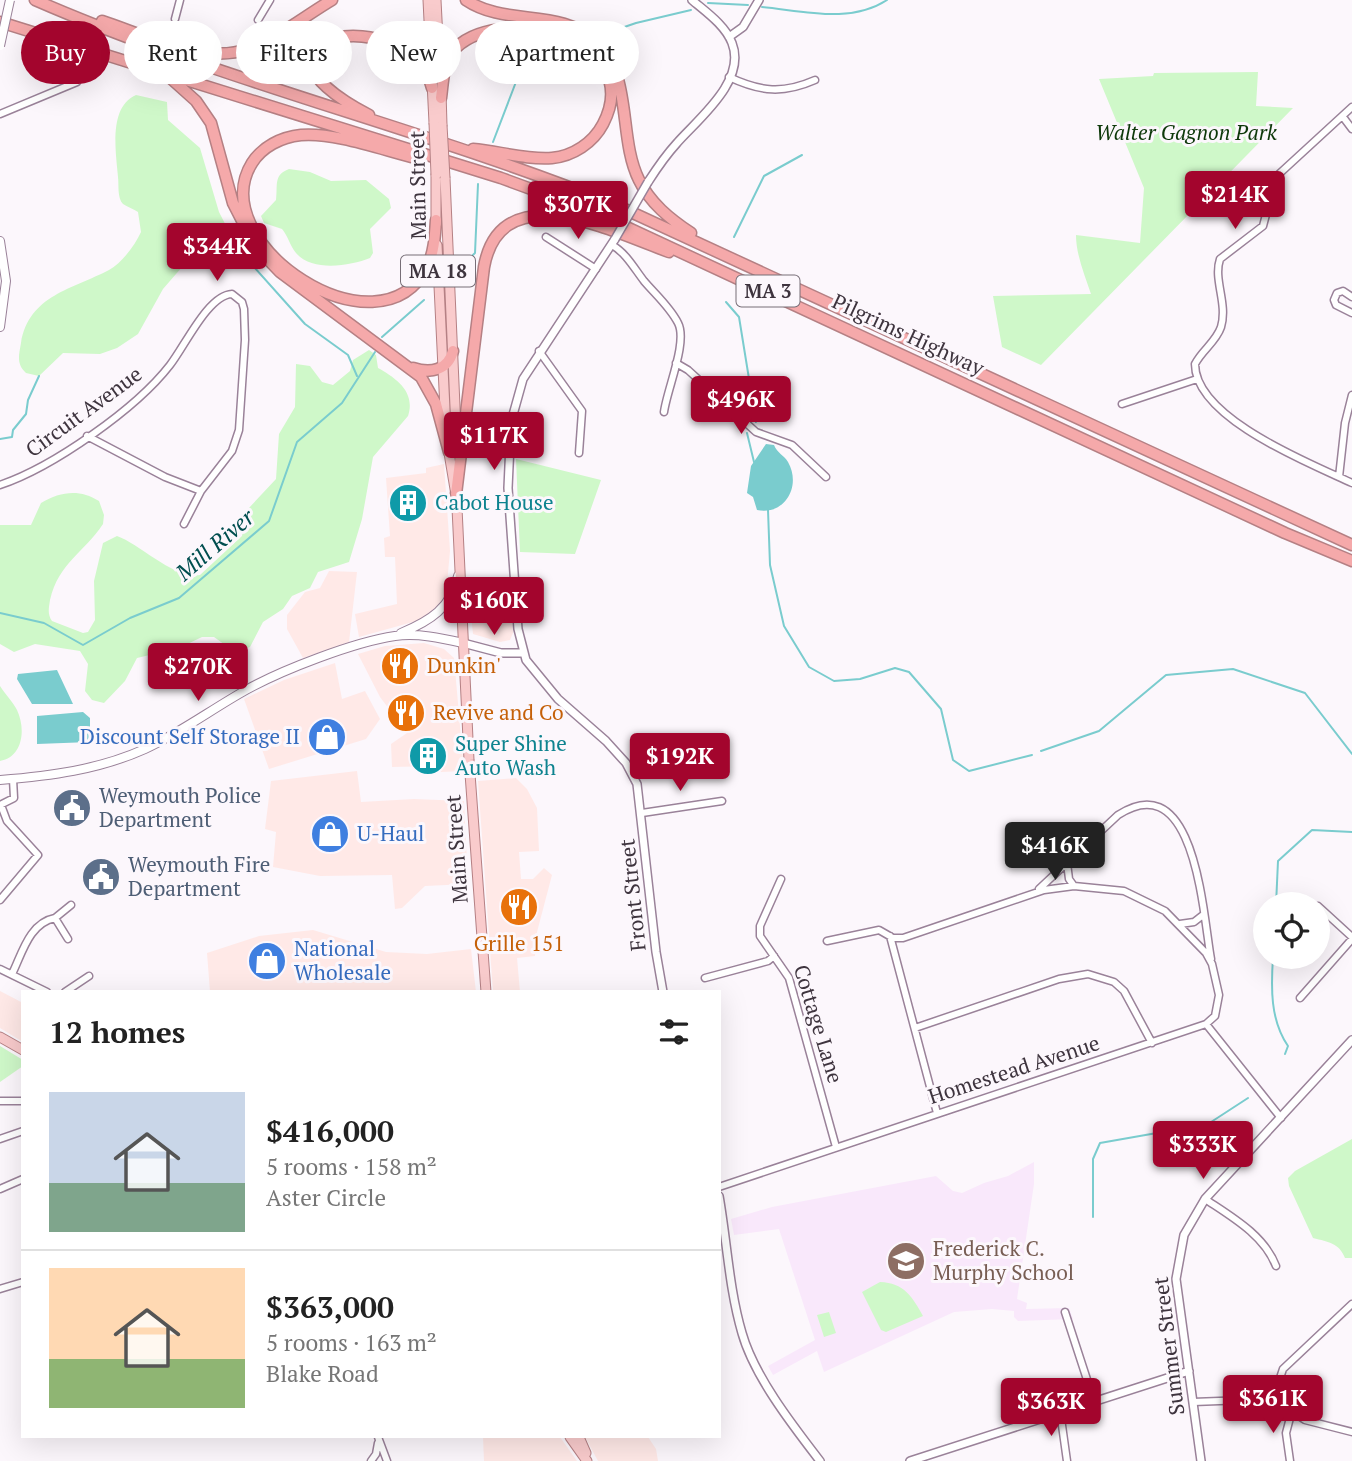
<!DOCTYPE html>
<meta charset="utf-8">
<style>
body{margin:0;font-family:"PT Serif",serif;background:#f6f6f6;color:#222;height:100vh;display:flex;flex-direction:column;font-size:26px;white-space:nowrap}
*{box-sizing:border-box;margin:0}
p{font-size:23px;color:#767676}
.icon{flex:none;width:38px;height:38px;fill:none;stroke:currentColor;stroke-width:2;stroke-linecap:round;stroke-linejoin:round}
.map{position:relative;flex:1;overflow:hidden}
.drawer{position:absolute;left:21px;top:990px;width:700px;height:448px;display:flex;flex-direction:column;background:#fff;border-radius:0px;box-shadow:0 7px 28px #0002}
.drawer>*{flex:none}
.top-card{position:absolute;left:21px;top:21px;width:700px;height:63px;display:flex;gap:14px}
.fabs{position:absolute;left:1253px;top:892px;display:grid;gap:14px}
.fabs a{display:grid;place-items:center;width:77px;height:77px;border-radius:50%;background:#fff;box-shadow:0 7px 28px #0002;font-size:35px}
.price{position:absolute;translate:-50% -60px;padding:0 16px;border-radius:7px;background:#a3052d;color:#fff;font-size:23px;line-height:46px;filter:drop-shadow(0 2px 4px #0008)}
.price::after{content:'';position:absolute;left:50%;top:42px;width:21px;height:16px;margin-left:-10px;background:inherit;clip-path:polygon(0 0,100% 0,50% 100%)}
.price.selected{background:#222;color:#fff}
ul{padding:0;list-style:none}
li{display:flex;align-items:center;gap:21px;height:175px;padding:0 28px}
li+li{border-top:2px solid #e0e0e0}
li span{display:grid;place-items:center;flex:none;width:196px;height:140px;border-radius:0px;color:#555}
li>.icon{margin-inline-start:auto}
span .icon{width:84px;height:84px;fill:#fffc;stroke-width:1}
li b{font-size:30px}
h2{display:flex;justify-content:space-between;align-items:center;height:84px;padding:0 28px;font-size:30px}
.chip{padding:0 24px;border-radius:32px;background:#fff;box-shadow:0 7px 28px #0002;font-size:24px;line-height:63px}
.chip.selected{background:#a3052d;color:#fff}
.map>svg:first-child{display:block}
.commercial{fill:#ffe9e7}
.education{fill:#f9e8fb}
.green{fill:#cff8c9}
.water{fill:#7accce}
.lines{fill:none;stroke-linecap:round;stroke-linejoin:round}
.stream{stroke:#7accce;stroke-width:2}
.minor-casing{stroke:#9a8299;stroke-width:9}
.tertiary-casing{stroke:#9a8299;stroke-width:10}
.secondary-casing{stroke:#9a8299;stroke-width:10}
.primary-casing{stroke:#b58084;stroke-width:11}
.motorway-casing{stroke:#b58084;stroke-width:13}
.minor{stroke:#fff;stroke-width:6}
.tertiary{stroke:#fff;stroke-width:7}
.secondary{stroke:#fff;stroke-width:8}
.primary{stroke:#f9cbcc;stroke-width:9}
.motorway{stroke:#f5a9aa;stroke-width:10}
.tertiary-bridge-casing{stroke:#9a8299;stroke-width:10;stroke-linecap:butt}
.secondary-bridge-casing{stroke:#9a8299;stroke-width:10;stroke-linecap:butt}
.primary-bridge-casing{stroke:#b58084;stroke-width:11;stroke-linecap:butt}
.tertiary-bridge{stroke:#fff;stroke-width:7}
.secondary-bridge{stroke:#fff;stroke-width:8}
.primary-bridge{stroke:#f9cbcc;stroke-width:9}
.labels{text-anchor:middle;stroke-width:6;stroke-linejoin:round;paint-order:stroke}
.shield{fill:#fcf7fc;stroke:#776e77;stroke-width:2}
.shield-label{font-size:19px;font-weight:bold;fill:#3e343e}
.park-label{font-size:21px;font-style:italic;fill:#0e390a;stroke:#fcf7fc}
.street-label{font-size:21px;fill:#3e343e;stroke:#fcf7fc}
.culture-label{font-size:21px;fill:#0d838f;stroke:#fcf7fc;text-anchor:start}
.food-label{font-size:21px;fill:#c56008;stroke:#fcf7fc;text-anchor:start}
.shop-label{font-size:21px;fill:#366cbe;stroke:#fcf7fc;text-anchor:start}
.service-label{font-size:21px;fill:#4e5e75;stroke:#fcf7fc;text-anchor:start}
.education-label{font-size:21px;fill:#785e54;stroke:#fcf7fc;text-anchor:start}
.water-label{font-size:23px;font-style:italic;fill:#004e4f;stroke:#fcf7fc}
</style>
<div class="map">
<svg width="1352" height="1461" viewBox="0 0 1352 1461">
<rect width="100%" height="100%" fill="#fcf7fc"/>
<path class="commercial" d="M 444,464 L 450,551 L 446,595 L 436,609 L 420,620 L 359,637 L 355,614 L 397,604 L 395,557 L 385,557 L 384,538 L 390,536 L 386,478 L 426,473 L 426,468 Z
M 329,571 L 357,572 L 349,642 L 303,658 L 287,629 L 287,615 L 305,592 L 320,588 Z
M 511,594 L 513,633 L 510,640 L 500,642 L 473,634 L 469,595 Z
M 424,643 L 444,649 L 454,658 L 464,771 L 441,772 L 438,766 L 392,767 L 391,744 L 407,733 L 380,697 L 358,654 L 385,646 Z
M 335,663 L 342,699 L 365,691 L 380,719 L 366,739 L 269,769 L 244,699 L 284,680 Z
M 357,771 L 361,802 L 414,799 L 464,801 L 468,884 L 425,886 L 402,908 L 395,909 L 392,875 L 320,876 L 273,867 L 276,832 L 265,829 L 271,781 Z
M 516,778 L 527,789 L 537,808 L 539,851 L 519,852 L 521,879 L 533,879 L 544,868 L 552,875 L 537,932 L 535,956 L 517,958 L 520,992 L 493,992 L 478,781 Z
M 313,930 L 386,952 L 427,954 L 471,949 L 476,992 L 210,992 L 207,953 L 259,936 Z
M 0,991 L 23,1003 L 23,1042 L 0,1028 Z
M 483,1437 L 560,1437 L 577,1461 L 484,1461 Z
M 585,1437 L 648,1437 L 656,1449 L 658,1461 L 598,1461 Z"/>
<path class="education" d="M 1034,1162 L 1034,1184 L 1017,1299 L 1027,1303 L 1026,1309 L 1069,1308 L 1073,1319 L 1018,1321 L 1014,1317 L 1014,1311 L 992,1309 L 954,1312 L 824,1372 L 817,1351 L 773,1375 L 768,1366 L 815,1340 L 779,1229 L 734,1235 L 731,1219 L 772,1207 L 936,1176 L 953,1191 L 962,1193 L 984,1183 L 1008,1176 Z"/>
<path class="green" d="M 1258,72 L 1256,106 L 1293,108 L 1041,365 L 1002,347 L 993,296 L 1091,294 C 1085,276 1076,255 1076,235 L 1140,243 L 1144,188 L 1099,79 L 1153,76 L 1154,73 Z
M 136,95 L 167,102 L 168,120 L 200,148 L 219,212 L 238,249 L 215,243 L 196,251 L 163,289 L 138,334 L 117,348 L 100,354 L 63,353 L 39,376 L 26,373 C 16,364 19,355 21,343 C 29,295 73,289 109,270 C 122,263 135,245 141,232 L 138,212 C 134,209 127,207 123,204 C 117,198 119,184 118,177 C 116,153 108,107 136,95 Z
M 289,169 L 310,172 L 331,181 L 366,180 L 389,199 L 391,208 L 370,229 L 373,253 L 370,258 C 350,266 312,272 296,253 C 290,246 288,236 282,229 L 264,223 L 261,216 L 276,200 C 278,185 273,175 289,169 Z
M 369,350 L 376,355 L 378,368 C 396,378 416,392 408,416 L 373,457 L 362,519 L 349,562 L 318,572 L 310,588 L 292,596 L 283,609 L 263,622 L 250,647 L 235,652 L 214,637 L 202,637 L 179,648 L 137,658 L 125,681 L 104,703 L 92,700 L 85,691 L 88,664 L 80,651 L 35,644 L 14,652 L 0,644 L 0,525 L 31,525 L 41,503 C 61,491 80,489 99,501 L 104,515 L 103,524 C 84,553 59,562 50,600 C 49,607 47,614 52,621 L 83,633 L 88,632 L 95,620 L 94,581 L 103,543 L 117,536 C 140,544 175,580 200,575 L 242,536 L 247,510 L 276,479 L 279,434 L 295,407 L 296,364 L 310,366 L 322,382 L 333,385 L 350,371 L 353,360 Z
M 516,459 L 601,480 L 575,554 L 520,552 Z
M 0,686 C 5,694 13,702 17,710 C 26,729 23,757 0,761 Z
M 0,1046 L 23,1060 L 23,1066 L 0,1082 Z
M 1352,1139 L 1352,1258 L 1345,1258 C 1339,1243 1329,1242 1313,1238 L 1289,1186 L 1288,1178 L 1295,1171 Z
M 880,1282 C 904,1283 912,1296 923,1316 L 886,1332 L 881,1330 L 862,1292 Z
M 829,1312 L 836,1333 L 824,1337 L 817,1315 Z"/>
<path class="water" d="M 766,444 L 774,445 C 777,453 784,455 788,462 C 802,487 784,516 757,510 L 753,497 L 747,493 L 751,466 Z
M 57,670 L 73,704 L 32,704 L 17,679 L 18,674 Z
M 83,712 L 90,718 L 90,742 L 37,744 L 37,716 Z"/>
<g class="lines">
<path class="stream" d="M 708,3 L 748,5
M 762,7 C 804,11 851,24 887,0
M 601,35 L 636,23 L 691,10
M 493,142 L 524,61 L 546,48 L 566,44
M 734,237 L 764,176 L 802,155
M 238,249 L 305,324 L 348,355 L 357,376
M 457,270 L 475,253 L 478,184
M 726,302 L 739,317 L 756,422
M 382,337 L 424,300
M 747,433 L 754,462
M 0,439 L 12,437 L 13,430 L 26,414 L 28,400 L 39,376
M 768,510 L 770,565 L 784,626 L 809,667 L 834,681 L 860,679 L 895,668 L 909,672 L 941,709 L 953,760 L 969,771 L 1032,755
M 0,613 L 44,623 L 83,645 L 130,618 L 179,598 L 269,521 L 297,442 L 342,403 L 375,352
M 1041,751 L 1099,731 L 1166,675 L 1233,669 L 1305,693 L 1352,754
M 1276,905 L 1278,861 L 1312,830 L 1352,832
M 1273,957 C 1271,987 1270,1020 1288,1046 L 1285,1054
M 1093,1217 L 1093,1159 L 1100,1143 L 1208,1124 L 1248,1098"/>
<defs>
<path id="minor" d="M 175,19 L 180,0
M 258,20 L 270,0
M 729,77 C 761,92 783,94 815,80
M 1352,107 L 1279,174 L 1273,188 L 1263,226 L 1220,259 C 1213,280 1228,303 1221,327 C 1216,342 1202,350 1195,364 C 1195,418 1309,463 1352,483
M 0,114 L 77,82
M 1343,117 L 1352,129
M 546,237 L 596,269
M 612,245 C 626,253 634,268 644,281 C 655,294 670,307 678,323 C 688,342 667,389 664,412
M 1352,297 L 1343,291 L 1337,293 L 1334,300 L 1336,305 L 1352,313
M 539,351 L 582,411 L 579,453
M 676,363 L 688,370 L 756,432 L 792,445 L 826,477
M 1122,404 L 1197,379
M 87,436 L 165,477 L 201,491
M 1339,477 L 1345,423 L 1352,395
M 0,485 C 53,467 136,409 170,365 C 185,346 208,295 232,294 L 242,302 L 244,309 L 245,340 L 239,430 L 232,451 L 201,491 L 184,524
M 0,805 L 14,798 L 13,779
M 642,813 L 722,801
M 1067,863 L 1069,879 L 1074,886
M 781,879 L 760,926 L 760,936 L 789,978 L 836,1147
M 1039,889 L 1118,815 C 1196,764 1203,916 1211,959
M 0,900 L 38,855 L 7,821 L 1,805
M 1318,906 L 1352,937
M 55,918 L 71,905
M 1180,924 L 1194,922 L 1203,915
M 890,936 L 937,1113
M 827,941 L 879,930 L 893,938 L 903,938 L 1044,890 L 1074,886 L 1124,891 L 1165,911 L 1206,953 L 1212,964 L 1219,995 L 1215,1016 L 1206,1024
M 0,969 L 47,992
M 12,974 C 22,954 29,923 55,918 L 68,939
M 705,978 L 768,961 L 774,956
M 65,992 L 89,976
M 1300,998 L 1352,939
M 915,1028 L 1059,979 L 1088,974 L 1114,982 L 1124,991 L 1152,1043
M 0,1101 L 23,1101
M 0,1139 L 23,1131
M 719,1187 L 1206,1024 L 1281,1118
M 0,1189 L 23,1179
M 1205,1199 C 1232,1217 1264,1235 1276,1266
M 0,1289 L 23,1282
M 1065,1312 L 1094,1401
M 1273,1399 L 1283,1369 L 1352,1304
M 1193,1402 L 1273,1399 L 1305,1420 L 1352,1432
M 1060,1411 L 1067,1461
M 378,1437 L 387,1461
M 371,1461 L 376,1454 L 378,1443
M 1290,1461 L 1286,1433 L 1291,1414"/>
<path id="tertiary" d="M 729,37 L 743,27 L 759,0
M 648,182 C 657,168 666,155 677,143 C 698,119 747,81 732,43 C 725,25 706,12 692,0
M 615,239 L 523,379 L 511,422 L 508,488 L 518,629 L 526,660 L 558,699 L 606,741 L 626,763 L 637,784 L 656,952 L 663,992
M 463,643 L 501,653 L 523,653
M 719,1196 C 727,1241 729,1289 742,1333 C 754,1376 793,1426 820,1461
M 910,1461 L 1189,1371
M 1201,1461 L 1176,1279 L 1184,1235 L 1205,1199 L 1352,1040"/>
<path id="secondary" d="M 0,241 L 6,281 L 0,327
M 401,633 C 430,621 451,608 458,576
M 0,780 C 50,776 98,770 145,749 C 180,733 212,709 246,690 C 282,670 354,642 395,636 C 418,633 441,638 463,643"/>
<path id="primary" d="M 428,0 L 434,123
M 436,0 L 440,78
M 441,92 L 442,125
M 436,175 L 436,224
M 445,178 L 457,452
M 437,245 L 446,430
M 448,447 L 455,489
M 456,487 L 469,760 L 486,992
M 0,1037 L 23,1050
M 570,1437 L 587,1461
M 579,1437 L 586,1453"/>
<path id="motorway" d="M 35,0 C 225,83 428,129 620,207 L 1352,545
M 466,0 C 506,27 560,7 597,42 C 633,77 618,138 639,180 C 650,203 670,219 691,233
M 102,21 C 145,35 203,65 248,49 C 278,38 305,16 332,0
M 0,22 L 501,178 L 594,212 L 1285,533 L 1352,561
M 167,75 L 196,101 L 211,123 L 233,203 L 255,246 L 280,272 L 421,377 L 436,404 L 449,452
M 441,98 C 443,83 443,66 452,52 C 495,0 648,38 603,124 C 593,143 573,156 552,158 C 526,160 498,151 473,149
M 369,115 C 215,34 411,0 432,88
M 416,158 C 383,150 334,132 301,135 C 281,137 262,147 252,163 C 202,243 379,361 427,267 C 434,253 435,236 436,220
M 413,368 C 431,374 448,370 453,351
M 456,494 L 484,267 C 501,174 614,232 669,252"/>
</defs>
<use href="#minor" class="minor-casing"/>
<use href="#tertiary" class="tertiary-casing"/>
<use href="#secondary" class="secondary-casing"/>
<use href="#primary" class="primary-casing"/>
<use href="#motorway" class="motorway-casing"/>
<use href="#minor" class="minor"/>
<use href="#tertiary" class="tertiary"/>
<use href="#secondary" class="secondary"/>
<use href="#primary" class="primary"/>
<use href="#motorway" class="motorway"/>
<defs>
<path id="tertiary-bridge" d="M 615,239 L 648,182"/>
<path id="secondary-bridge" d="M 0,46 L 10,0"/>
<path id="primary-bridge" d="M 434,123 L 436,175
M 442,125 L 445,178"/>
</defs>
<use href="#tertiary-bridge" class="tertiary-bridge-casing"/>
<use href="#secondary-bridge" class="secondary-bridge-casing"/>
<use href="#primary-bridge" class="primary-bridge-casing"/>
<use href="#tertiary-bridge" class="tertiary-bridge"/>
<use href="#secondary-bridge" class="secondary-bridge"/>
<use href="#primary-bridge" class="primary-bridge"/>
</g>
<defs>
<symbol id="building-disc" viewBox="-11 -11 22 22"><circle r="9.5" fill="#0f9aa8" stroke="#fcf7fc"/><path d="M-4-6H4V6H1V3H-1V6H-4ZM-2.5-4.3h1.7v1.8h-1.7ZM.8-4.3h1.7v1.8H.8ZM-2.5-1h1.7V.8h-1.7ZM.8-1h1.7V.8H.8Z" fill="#fff"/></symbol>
<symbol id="restaurant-disc" viewBox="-11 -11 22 22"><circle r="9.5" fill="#e8710a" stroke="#fcf7fc"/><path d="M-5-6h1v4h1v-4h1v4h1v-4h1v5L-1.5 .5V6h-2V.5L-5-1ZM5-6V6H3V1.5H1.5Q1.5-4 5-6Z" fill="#fff"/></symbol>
<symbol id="shop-disc" viewBox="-11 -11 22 22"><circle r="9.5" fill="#3f7fe0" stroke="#fcf7fc"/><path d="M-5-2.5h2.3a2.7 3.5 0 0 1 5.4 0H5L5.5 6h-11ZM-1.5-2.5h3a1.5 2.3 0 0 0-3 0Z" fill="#fff"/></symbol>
<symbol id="civic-disc" viewBox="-11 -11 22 22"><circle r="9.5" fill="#5c6f8a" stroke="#fcf7fc"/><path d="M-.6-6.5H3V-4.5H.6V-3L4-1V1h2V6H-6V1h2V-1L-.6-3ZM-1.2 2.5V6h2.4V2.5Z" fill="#fff"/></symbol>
<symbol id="school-disc" viewBox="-11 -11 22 22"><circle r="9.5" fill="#8d6e63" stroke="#fcf7fc"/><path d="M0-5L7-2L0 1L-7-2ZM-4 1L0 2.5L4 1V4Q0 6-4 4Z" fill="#fff"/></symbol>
</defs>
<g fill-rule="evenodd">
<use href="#building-disc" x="386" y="481" width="44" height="44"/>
<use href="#restaurant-disc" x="378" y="644" width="44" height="44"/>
<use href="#restaurant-disc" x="384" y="691" width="44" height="44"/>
<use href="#shop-disc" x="305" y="715" width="44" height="44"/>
<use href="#building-disc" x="406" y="734" width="44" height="44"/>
<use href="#civic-disc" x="50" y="786" width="44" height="44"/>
<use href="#shop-disc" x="308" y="812" width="44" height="44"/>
<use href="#civic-disc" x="79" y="855" width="44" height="44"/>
<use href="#restaurant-disc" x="497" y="885" width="44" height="44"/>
<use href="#shop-disc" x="245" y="939" width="44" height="44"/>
<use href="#school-disc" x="884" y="1239" width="44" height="44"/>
</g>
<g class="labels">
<g class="shield">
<rect x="401" y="255.5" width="74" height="31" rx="5"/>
<rect x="736.5" y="275.5" width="63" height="31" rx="5"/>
</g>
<g class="shield-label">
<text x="438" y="278">MA 18</text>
<text x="768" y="298">MA 3</text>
</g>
<g class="park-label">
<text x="1186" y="140">Walter Gagnon Park</text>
</g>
<g class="street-label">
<text transform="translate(418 185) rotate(-91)" y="7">Main Street</text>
<text transform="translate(908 335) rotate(25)" y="7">Pilgrims Highway</text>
<text transform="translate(84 412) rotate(-36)" y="7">Circuit Avenue</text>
<text transform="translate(457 849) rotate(-94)" y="7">Main Street</text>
<text transform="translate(633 895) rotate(-96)" y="7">Front Street</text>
<text transform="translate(818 1024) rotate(73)" y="7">Cottage Lane</text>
<text transform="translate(1014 1070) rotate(-18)" y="7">Homestead Avenue</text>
<text transform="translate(1169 1346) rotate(-97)" y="7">Summer Street</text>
</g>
<g class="culture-label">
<text x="435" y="510">Cabot House</text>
<text x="455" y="751">Super Shine<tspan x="455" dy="24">Auto Wash</tspan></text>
</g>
<g class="food-label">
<text x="427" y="673">Dunkin'</text>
<text x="433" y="720">Revive and Co</text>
<text x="519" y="951" text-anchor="middle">Grille 151</text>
</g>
<g class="shop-label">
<text x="300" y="744" text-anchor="end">Discount Self Storage II</text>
<text x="357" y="841">U-Haul</text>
<text x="294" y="956">National<tspan x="294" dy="24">Wholesale</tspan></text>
</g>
<g class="service-label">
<text x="99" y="803">Weymouth Police<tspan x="99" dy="24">Department</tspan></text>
<text x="128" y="872">Weymouth Fire<tspan x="128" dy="24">Department</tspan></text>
</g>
<g class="education-label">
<text x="933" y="1256">Frederick C.<tspan x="933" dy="24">Murphy School</tspan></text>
</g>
<g class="water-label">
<text transform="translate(215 545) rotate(-41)" y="8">Mill River</text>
</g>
</g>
</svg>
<div class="fabs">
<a><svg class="icon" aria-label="locate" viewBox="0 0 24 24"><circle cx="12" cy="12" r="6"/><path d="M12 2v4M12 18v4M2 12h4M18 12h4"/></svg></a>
</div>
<b class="price" style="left:1235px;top:231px">$214K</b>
<b class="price" style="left:578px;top:241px">$307K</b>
<b class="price" style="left:217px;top:283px">$344K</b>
<b class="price" style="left:741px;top:436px">$496K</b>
<b class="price" style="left:494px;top:472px">$117K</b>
<b class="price" style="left:494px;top:637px">$160K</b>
<b class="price" style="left:198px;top:703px">$270K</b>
<b class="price" style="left:680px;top:793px">$192K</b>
<b class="price selected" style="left:1055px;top:882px">$416K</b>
<b class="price" style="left:1203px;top:1181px">$333K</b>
<b class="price" style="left:1273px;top:1435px">$361K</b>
<b class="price" style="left:1051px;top:1438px">$363K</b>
<div class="top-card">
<a class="chip selected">Buy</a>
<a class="chip">Rent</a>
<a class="chip">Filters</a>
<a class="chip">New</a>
<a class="chip">Apartment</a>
</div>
<section class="drawer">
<h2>12 homes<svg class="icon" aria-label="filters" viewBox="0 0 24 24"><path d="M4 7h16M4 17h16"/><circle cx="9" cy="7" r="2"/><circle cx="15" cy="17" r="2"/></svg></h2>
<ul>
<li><span style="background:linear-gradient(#c9d6e8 65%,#7fa58c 0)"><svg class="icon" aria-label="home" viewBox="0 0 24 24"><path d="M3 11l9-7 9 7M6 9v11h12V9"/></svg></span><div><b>$416,000</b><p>5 rooms · 158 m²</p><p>Aster Circle</p></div></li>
<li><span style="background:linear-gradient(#ffd9b3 65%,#8fb573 0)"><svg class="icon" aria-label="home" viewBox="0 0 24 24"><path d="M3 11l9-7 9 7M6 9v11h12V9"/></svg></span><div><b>$363,000</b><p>5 rooms · 163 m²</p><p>Blake Road</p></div></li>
</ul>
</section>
</div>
